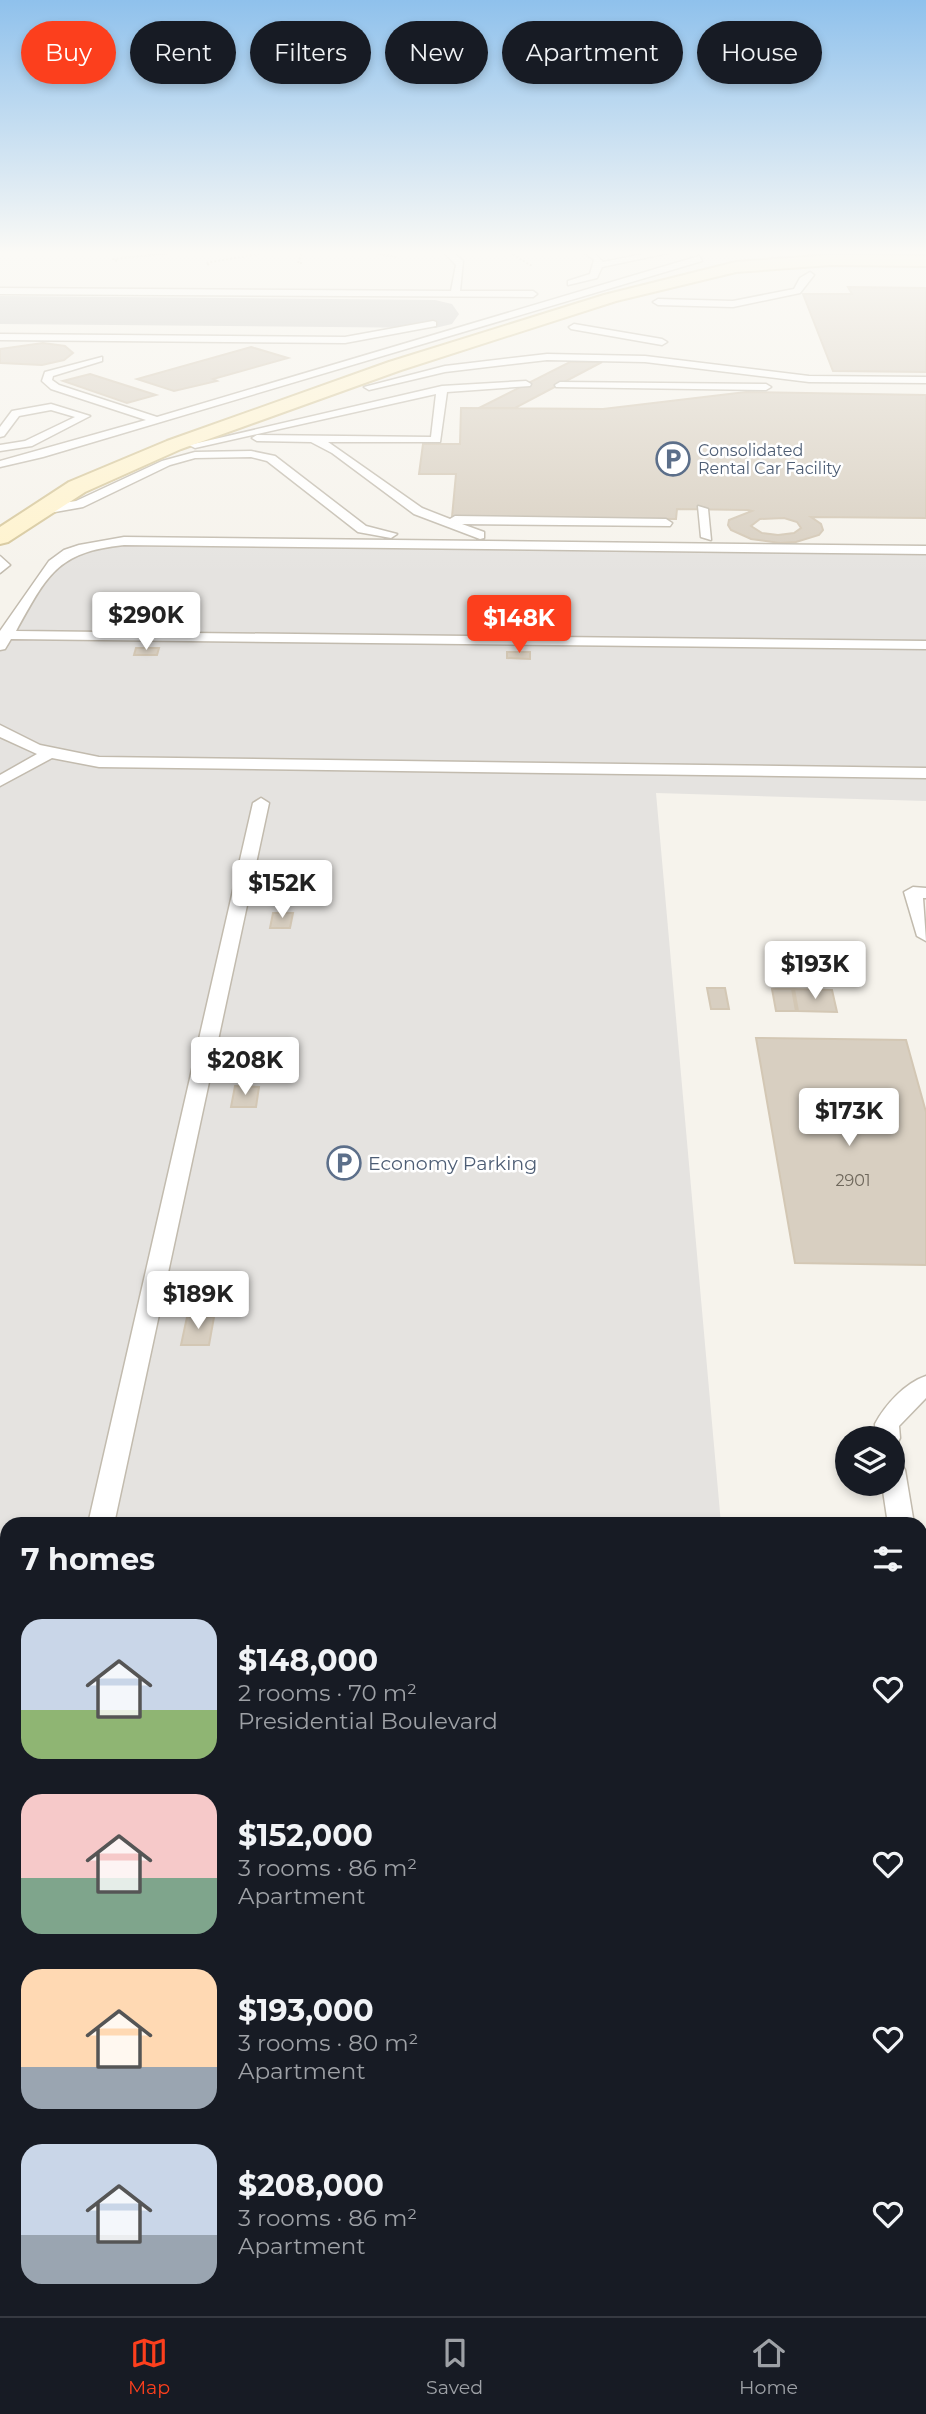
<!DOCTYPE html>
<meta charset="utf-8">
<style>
body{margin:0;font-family:Montserrat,sans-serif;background:#242831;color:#f1f3f6;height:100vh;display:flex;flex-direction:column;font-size:26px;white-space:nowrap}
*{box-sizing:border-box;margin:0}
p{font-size:23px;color:#9ea1a6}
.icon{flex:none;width:38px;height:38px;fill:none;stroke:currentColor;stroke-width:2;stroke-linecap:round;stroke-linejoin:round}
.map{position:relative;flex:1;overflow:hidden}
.details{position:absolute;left:0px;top:1517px;width:928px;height:800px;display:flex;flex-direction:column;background:#171b24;border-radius:21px 21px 0 0;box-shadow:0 4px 10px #0003}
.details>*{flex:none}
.guide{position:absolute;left:21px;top:21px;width:886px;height:63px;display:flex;gap:14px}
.controls{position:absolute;left:835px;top:1426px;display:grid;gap:14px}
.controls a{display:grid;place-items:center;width:70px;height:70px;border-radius:50%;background:#171b24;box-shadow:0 4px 10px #0003;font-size:35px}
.price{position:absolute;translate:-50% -60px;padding:0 16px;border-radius:7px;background:#fff;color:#222;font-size:23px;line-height:46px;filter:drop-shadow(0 2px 4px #0008)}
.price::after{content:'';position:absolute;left:50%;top:42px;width:21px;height:16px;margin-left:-10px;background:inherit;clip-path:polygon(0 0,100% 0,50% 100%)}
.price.current{background:#fc3f1d;color:#fff}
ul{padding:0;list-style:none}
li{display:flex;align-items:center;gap:21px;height:175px;padding:0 21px}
li span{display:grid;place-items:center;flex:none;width:196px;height:140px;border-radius:21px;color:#555}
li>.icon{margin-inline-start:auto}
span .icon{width:84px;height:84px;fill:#fffc;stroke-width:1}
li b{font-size:30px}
h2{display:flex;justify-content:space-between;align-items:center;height:84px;padding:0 21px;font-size:30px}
.pill{padding:0 24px;border-radius:32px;background:#171b24;box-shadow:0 4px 10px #0003;font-size:24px;line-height:63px}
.pill.current{background:#fc3f1d;color:#fff}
.tabs{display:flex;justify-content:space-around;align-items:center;height:98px;border-top:2px solid #363941;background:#171b24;font-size:19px;color:#9ea1a6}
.tabs a{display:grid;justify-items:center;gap:4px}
.tabs .current{color:#fc3f1d}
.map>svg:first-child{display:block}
.parking{fill:#e5e3e0}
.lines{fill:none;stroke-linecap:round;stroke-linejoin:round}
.taxiway{fill:#c8c6c3;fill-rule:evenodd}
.building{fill:#d8cfc1;stroke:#d3c7b4;stroke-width:2;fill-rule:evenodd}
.lane-casing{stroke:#c2bbae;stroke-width:3}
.street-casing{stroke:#c2bbae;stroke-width:4}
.secondary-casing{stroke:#d6c79b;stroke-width:4}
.path-far1{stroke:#c4b79f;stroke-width:2;stroke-dasharray:2 2;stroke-linecap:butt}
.path{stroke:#c4b79f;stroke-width:7;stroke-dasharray:5 5;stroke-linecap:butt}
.lane{fill:#fff;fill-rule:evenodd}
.street{fill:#fff;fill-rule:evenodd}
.secondary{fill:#fff3cd;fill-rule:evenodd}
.labels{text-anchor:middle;stroke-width:5;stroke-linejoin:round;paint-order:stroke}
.far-service-label{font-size:16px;fill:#4e5e75;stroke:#fff;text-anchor:start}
.number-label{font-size:16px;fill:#6e675b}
.service-label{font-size:19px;fill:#4e5e75;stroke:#fff;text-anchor:start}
</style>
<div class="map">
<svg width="926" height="2316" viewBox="0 0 926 2316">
<rect width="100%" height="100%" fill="#f6f3ec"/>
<path class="parking" d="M 107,542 L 926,554 L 926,801 L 656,793 L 721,1524 L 7,1524 L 7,2222 L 0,2217 L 0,646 L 49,568 Z"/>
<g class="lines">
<path class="taxiway" d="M 0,296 L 435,300 L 452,304 L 459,314 L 452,324 L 435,328 L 0,324 Z"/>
</g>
<path class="building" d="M 848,287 L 926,288 L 926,372 L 833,371 L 803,294 L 852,294 Z
M 43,343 L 65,346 L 73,353 L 64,360 L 42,365 L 0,363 L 0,349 Z
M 251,347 L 288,358 L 213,379 L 217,381 L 174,391 L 137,379 Z
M 570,362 L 602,362 L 515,408 L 479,408 Z
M 90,374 L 156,395 L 127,403 L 63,381 Z
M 746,392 L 926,395 L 926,518 L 811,517 L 821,524 L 823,530 L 819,535 L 796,542 L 780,543 L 751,539 L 731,530 L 728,525 L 729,520 L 752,511 L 748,510 L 677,509 L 676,519 L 452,517 L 456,474 L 419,474 L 423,444 L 460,444 L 461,408 L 603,409 ZM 784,518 L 797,522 L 801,528 L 794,533 L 778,535 L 762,533 L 751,526 L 760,519 Z
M 136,648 L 159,648 L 157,655 L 134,655 Z
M 507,652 L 530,652 L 530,659 L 507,658 Z
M 273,913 L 293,913 L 290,928 L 270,928 Z
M 707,988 L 725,988 L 729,1009 L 711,1009 Z
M 772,989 L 792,989 L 796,1011 L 776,1011 Z
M 794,989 L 832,990 L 837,1012 L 798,1011 Z
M 756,1038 L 906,1040 L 926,1112 L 926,1265 L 795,1263 Z
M 235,1086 L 259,1087 L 256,1107 L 231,1107 Z
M 187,1317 L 214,1317 L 209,1345 L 181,1345 Z"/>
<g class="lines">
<defs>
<path id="lane" d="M 442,250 L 451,250 L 463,261 L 460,291 L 533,291 L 537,294 L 533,297 L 0,294 L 0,288 L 451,291 L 456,265 Z
M 581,250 L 591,250 L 603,262 L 664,250 L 682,250 L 602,267 L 597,278 L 568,285 L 568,281 L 590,274 L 594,260 Z
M 699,256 L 702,261 L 43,457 L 0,467 L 0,461 L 146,420 L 51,389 L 42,381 L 45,372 L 102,357 L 102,361 L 53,376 L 52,380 L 59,385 L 157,417 Z
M 810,272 L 814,275 L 800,293 L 733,307 L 658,305 L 653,302 L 658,299 L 733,301 L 794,289 L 800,278 Z
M 433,321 L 436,322 L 436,326 L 345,343 L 0,340 L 0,334 L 345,337 Z
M 574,324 L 662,339 L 667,342 L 662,345 L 571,329 L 569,327 Z
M 547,354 L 645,356 L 809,376 L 926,377 L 926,383 L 809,382 L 645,362 L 547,360 L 445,372 L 369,390 L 364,387 L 445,366 Z
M 526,381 L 531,384 L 530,386 L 447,392 L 440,442 L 328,442 L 422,508 L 450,519 L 455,516 L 666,519 L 672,523 L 670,526 L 462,524 L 484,532 L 484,538 L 480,539 L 414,514 L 332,453 L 311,442 L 257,441 L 252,438 L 257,435 L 431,437 L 436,394 L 195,448 L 189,445 L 442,386 Z
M 560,382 L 766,384 L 771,387 L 766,390 L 556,387 L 555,385 Z
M 51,404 L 90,416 L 32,446 L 0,451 L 0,445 L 25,441 L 75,417 L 51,410 L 19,416 L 4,436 L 0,437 L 0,427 L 12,411 Z
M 251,451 L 275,456 L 366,526 L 397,534 L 391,538 L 358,532 L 267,461 L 251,457 L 195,458 L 170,465 L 83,507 L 38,515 L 32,511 L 38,507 L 76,501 L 162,461 L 195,452 Z
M 698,506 L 708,509 L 711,540 L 701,537 Z
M 124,537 L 926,546 L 926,554 L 124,545 C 56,552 47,576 16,631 L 926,641 L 926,649 L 11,639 L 5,649 L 0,650 L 0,631 L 49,561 L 64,550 L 79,545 Z
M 0,556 L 10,565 L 0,573 Z
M 0,725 L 40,745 L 99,757 L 926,768 L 926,778 L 99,767 L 52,758 L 0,786 L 0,775 L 37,754 L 0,737 Z
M 261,798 L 269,803 L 114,1524 L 88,1524 L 253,803 Z
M 913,887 L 926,888 L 926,898 L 923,898 L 926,941 L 917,936 L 904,892 Z
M 926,1376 L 926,1398 L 899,1426 L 900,1438 L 897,1444 L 892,1446 L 892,1438 L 876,1438 L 875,1424 C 885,1405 905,1383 926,1376 Z
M 892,1461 L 901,1463 L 905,1470 L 914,1524 L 888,1524 L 882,1484 L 892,1484 Z
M 920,1836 L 926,1838 L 926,1870 L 920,1868 Z
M 7,1981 L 7,2065 L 1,2067 L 0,1984 Z"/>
<path id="street" d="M 926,2083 L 926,2150 L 920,2152 L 920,2086 Z
M 687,2310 L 760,2310 L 758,2316 L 685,2316 Z"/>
<path id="secondary" d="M 831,255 L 926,256 L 926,266 L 831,265 L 736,272 L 616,301 L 401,370 L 181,449 L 85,492 L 8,542 L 0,544 L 0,527 L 69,482 L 167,441 L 389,362 L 604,295 L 736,262 Z"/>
</defs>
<use href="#lane" class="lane-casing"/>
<use href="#street" class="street-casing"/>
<use href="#secondary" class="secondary-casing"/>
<path class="path-far1" d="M 359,250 L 396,257
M 506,250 L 532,266
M 117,261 L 113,259 L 201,250
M 302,263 L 298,263 L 303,250
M 209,265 L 206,263 L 281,250"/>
<path class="path" d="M 920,1992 L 926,1987"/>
<use href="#lane" class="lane"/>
<use href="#street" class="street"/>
<use href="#secondary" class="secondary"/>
</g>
<linearGradient id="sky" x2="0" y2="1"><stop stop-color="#8fc1ec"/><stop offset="0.44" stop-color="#fbfaf6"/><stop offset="1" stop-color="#fbfaf6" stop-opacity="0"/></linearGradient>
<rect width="926" height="574" fill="url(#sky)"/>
<defs>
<symbol id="parking-ring" viewBox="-11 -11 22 22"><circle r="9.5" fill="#fff" stroke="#5c6f8a" stroke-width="1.5"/><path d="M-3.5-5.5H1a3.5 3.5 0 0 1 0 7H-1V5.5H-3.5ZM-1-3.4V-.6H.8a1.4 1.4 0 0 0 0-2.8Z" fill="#5c6f8a"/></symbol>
</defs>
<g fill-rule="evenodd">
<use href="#parking-ring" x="654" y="440" width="38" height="38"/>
<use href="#parking-ring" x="325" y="1144" width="38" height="38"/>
</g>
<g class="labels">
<g class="far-service-label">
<text x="698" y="456">Consolidated<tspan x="698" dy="18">Rental Car Facility</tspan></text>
</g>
<g class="number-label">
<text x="853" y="1186">2901</text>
</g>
<g class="service-label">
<text x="368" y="1170">Economy Parking</text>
</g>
</g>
</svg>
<div class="controls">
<a><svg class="icon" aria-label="layers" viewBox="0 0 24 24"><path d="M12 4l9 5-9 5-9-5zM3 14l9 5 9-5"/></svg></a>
</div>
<b class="price" style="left:146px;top:652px">$290K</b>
<b class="price current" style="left:519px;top:655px">$148K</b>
<b class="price" style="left:282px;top:920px">$152K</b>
<b class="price" style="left:815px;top:1001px">$193K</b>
<b class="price" style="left:245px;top:1097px">$208K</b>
<b class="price" style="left:849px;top:1148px">$173K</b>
<b class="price" style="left:198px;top:1331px">$189K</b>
<div class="guide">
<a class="pill current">Buy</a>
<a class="pill">Rent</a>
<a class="pill">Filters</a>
<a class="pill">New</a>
<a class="pill">Apartment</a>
<a class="pill">House</a>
</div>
<section class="details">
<h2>7 homes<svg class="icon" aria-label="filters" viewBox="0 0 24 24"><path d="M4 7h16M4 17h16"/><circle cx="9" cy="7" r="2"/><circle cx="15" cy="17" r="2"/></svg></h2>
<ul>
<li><span style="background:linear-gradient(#c9d6e8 65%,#8fb573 0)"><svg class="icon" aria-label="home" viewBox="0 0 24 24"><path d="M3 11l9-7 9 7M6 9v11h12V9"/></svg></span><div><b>$148,000</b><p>2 rooms · 70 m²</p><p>Presidential Boulevard</p></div><svg class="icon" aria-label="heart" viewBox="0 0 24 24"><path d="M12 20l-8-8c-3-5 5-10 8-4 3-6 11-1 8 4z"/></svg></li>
<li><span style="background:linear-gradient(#f6c9c9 60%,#7fa58c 0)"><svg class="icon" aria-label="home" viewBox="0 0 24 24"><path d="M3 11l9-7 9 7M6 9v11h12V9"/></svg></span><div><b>$152,000</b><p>3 rooms · 86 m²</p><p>Apartment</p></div><svg class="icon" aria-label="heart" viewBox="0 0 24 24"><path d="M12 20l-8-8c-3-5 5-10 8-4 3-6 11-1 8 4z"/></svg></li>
<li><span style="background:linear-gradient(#ffd9b3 70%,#9aa5b1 0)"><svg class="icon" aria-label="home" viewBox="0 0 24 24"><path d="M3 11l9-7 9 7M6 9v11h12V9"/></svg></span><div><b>$193,000</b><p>3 rooms · 80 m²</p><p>Apartment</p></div><svg class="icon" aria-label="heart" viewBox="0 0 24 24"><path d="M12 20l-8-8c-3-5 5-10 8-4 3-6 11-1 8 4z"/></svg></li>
<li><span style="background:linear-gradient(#c9d6e8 65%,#9aa5b1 0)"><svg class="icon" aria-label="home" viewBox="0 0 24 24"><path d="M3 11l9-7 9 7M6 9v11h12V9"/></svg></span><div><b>$208,000</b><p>3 rooms · 86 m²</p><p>Apartment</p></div><svg class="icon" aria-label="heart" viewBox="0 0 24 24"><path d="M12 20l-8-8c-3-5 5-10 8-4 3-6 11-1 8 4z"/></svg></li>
</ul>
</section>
</div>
<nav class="tabs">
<a class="current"><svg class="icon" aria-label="map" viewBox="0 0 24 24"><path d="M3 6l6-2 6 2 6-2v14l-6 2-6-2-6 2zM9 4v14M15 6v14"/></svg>Map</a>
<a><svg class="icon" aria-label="saved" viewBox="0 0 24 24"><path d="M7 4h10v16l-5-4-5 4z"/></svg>Saved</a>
<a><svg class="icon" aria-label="home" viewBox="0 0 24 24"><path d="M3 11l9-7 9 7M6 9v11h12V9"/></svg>Home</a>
</nav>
